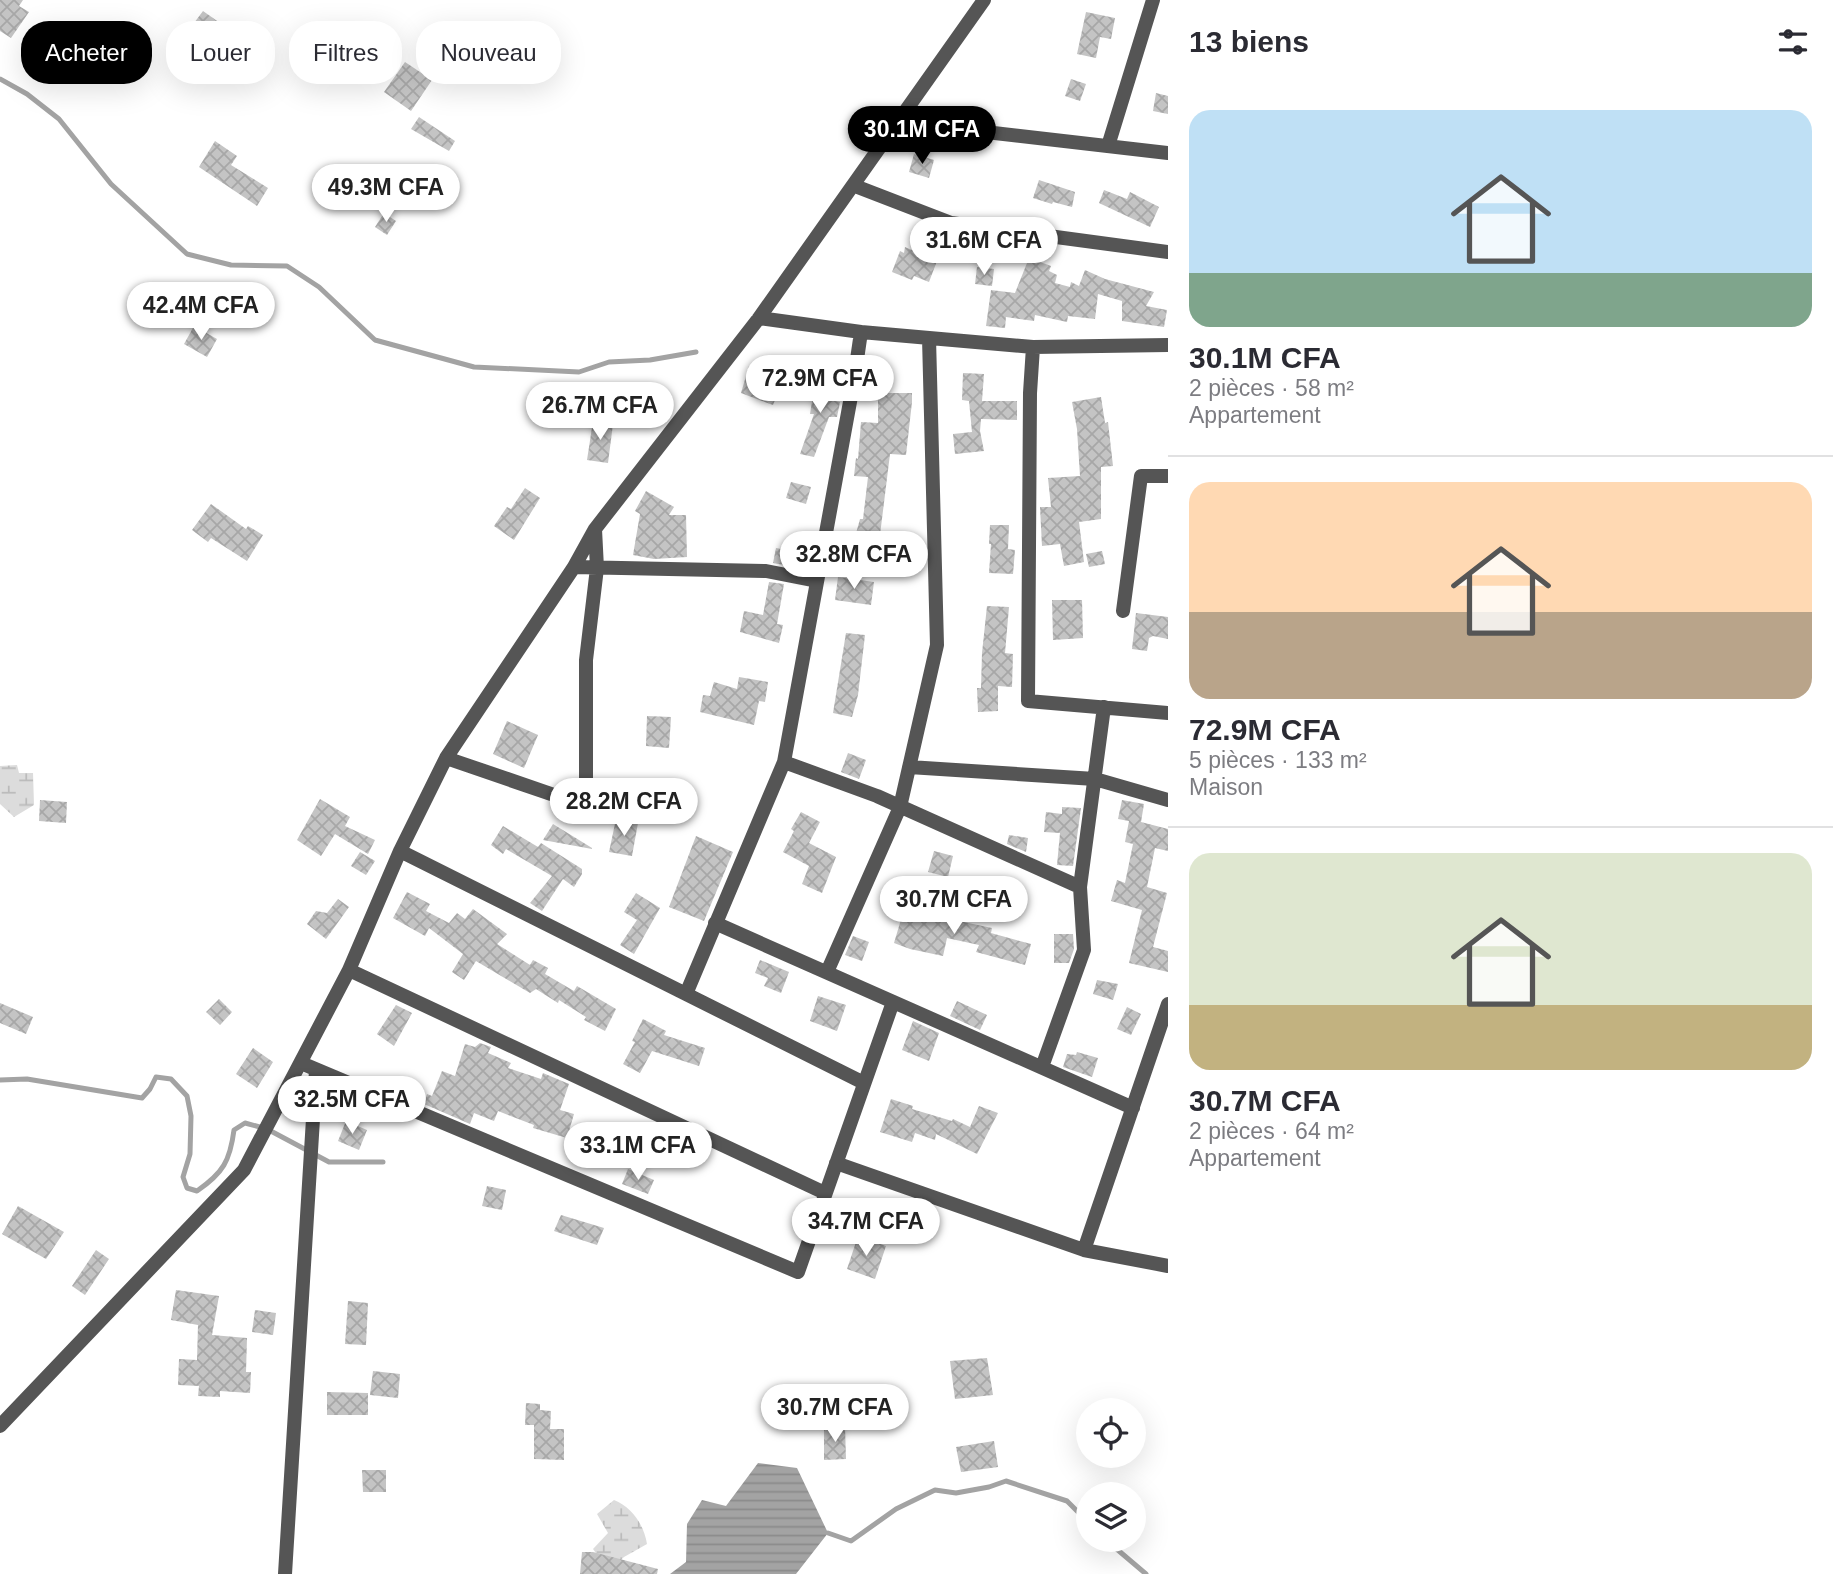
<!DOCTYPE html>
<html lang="fr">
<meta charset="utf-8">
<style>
body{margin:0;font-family:Helvetica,sans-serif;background:#f2f2f3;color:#2b2b33;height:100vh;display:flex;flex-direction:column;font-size:26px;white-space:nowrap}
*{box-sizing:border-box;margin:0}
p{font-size:23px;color:#7c7c81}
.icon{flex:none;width:38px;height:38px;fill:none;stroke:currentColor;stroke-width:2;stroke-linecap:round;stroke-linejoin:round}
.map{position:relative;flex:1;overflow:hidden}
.details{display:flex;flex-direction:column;background:#fff;width:665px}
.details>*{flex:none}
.top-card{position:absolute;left:21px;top:21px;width:665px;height:63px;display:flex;gap:14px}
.controls{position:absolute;left:1076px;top:1398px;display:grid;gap:14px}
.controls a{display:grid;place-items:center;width:70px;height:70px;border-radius:50%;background:#fff;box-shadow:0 7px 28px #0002;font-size:35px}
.price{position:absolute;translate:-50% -60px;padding:0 16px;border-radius:24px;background:#fff;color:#222;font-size:23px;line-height:46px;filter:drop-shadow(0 2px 4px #0008)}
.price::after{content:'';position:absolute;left:50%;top:42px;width:21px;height:16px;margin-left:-10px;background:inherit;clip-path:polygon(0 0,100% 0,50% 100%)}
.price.current{background:#000;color:#fff}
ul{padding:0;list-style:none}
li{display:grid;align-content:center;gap:14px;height:371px;padding:0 21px}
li+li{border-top:2px solid #e1e1e2}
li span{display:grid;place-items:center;height:217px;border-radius:21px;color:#555}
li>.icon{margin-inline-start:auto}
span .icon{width:126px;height:126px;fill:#fffc;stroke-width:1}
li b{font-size:30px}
h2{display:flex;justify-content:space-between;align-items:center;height:84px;padding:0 21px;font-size:30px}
.tag{padding:0 24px;border-radius:28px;background:#fff;box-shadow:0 7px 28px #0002;font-size:24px;line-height:63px}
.tag.current{background:#000;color:#fff}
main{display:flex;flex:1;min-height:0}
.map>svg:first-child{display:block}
.wetland{fill:url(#wetland-marsh)}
.water{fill:url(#water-rules)}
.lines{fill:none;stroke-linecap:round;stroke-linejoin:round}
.stream{stroke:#a3a3a3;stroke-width:5}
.building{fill:url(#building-cross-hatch)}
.minor{stroke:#555;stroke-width:14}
</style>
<main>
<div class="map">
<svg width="1168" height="1574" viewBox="0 0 1168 1574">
<defs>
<pattern id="wetland-marsh" width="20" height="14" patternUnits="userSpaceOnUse" patternTransform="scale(1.75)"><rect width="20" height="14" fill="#dcdcdc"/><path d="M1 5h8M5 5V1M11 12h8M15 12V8" fill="none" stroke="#bbb"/></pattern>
<pattern id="water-rules" width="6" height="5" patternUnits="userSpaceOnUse" patternTransform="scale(1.75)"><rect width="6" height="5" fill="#a3a3a3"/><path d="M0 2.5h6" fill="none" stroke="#8b8b8b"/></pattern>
<pattern id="building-cross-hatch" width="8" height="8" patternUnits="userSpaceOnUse" patternTransform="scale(1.75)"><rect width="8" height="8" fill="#c4c4c4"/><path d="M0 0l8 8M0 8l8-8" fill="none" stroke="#a7a7a7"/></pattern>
</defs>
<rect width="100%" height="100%" fill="#fff"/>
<path class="wetland" d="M 17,765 L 19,773 L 33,773 L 34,805 L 14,817 L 0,804 L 0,766 Z
M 614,1500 C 632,1507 644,1525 647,1544 L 624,1557 L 609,1571 L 593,1549 L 608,1533 L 597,1514 Z"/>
<path class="water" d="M 758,1463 L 797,1468 L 828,1533 L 796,1574 L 670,1574 L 686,1562 L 687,1524 L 702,1500 L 726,1506 Z"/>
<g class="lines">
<path class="stream" d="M 0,79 L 27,94 L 59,119 L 111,184 L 187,254 L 231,265 L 287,266 L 319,287 L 375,340 L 474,367 L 579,372 L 609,362 L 650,360 L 696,352
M 0,1080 L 27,1079 L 142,1098 L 150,1089 L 156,1077 L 171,1079 L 187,1096 L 191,1116 L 190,1154 L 183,1177 L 187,1188 L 197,1191 C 223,1173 230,1161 234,1130 L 245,1123 L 267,1129 L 329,1162 L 383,1162
M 828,1533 L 851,1541 L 896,1509 L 935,1490 L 956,1493 L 989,1487 L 1006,1481 L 1067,1501 L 1088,1522
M 1106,1540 L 1146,1574"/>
</g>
<path class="building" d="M 0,0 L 23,0 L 19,6 L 29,12 L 11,38 L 0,31 Z
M 203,11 L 237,35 L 234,41 L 194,23 Z
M 1086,12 L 1115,18 L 1111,39 L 1100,37 L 1096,58 L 1077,54 Z
M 405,62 L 432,80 L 411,111 L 384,92 Z
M 1071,79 L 1086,84 L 1080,101 L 1065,96 Z
M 1156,93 L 1168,96 L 1168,114 L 1153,111 Z
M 419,117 L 455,141 L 449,151 L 411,129 Z
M 215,141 L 237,156 L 231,165 L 268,188 L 257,206 L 199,167 Z
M 914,154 L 934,160 L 929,178 L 909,172 Z
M 1039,180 L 1075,192 L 1072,207 L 1053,202 L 1052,204 L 1033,198 Z
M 1104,190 L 1127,199 L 1130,192 L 1159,207 L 1150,227 L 1099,203 Z
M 384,213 L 396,221 L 387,235 L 375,227 Z
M 905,247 L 937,261 L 929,282 L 914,276 L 912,280 L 892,272 L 900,251 L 904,253 Z
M 1029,258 L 1051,266 L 1049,271 L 1057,275 L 1055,283 L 1070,287 L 1071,282 L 1079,286 L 1085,270 L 1105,279 L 1154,292 L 1146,306 L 1167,310 L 1164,327 L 1122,321 L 1122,301 L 1098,294 L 1095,319 L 1068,316 L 1067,322 L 1035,315 L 1034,321 L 1006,317 L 1005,328 L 986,326 L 991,290 L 1015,293 Z
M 977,267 L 994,269 L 992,286 L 975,284 Z
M 194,326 L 217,339 L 207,357 L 184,344 Z
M 749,366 L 784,378 L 773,405 L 741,393 Z
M 963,373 L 984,374 L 982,401 L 1017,401 L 1017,420 L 981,419 L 980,431 L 984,451 L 955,454 L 953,434 L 972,432 L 969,401 L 962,400 Z
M 816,377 L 835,383 L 833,394 L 836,395 L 835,401 L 840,402 L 837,417 L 829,417 L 814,457 L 800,454 L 814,414 L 810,414 Z
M 878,393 L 912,393 L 912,402 L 906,455 L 890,454 L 879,543 L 855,537 L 860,519 L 863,519 L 868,477 L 854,476 L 856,458 L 858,459 L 861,422 L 878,423 Z
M 1101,397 L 1105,423 L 1108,422 L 1113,466 L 1101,467 L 1101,519 L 1079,522 L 1084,562 L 1064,566 L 1060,544 L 1042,546 L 1040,507 L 1051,507 L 1048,478 L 1080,476 L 1077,429 L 1072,402 Z
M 593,421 L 613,424 L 608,463 L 587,460 Z
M 791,482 L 811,487 L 806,504 L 786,498 Z
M 525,488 L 540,498 L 514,540 L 494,526 L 507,507 L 511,509 Z
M 646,491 L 674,507 L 669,515 L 686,515 L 687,557 L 654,559 L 633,555 L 640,514 L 635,511 Z
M 211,504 L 246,529 L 248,526 L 263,535 L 247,561 L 211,538 L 208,542 L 192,530 Z
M 990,525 L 1009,525 L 1008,549 L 1015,550 L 1013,574 L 989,573 L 991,544 L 989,544 Z
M 776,548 L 793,551 L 789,566 L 773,563 Z
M 1102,551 L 1105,564 L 1089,567 L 1086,554 Z
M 838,577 L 874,582 L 871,605 L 835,600 Z
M 769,582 L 784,584 L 777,624 L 783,625 L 779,643 L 740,632 L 744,611 L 763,615 Z
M 1052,600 L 1082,600 L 1083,638 L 1053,640 Z
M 987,606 L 1009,607 L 1005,653 L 1013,654 L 1012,687 L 998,686 L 998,711 L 978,712 L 977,688 L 981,688 L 982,653 Z
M 1136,613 L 1168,617 L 1168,639 L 1153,636 L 1149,638 L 1147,651 L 1132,649 Z
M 846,633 L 865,635 L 858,695 L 852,717 L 833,713 Z
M 739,677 L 768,682 L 765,702 L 759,701 L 754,725 L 700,712 L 703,695 L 710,696 L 714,682 L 737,689 Z
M 647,716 L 671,717 L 669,748 L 646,746 Z
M 507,721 L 538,735 L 524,768 L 493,754 Z
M 848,753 L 866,760 L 859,779 L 841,772 Z
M 320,799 L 350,817 L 345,826 L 375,840 L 368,854 L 335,834 L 321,856 L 297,840 Z
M 40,800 L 67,802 L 66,823 L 39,821 Z
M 1122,800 L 1144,804 L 1141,822 L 1168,829 L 1168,851 L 1155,848 L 1147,887 L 1167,893 L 1153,947 L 1168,951 L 1168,972 L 1129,963 L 1142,910 L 1111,901 L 1117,880 L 1125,883 L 1133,844 L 1125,842 L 1129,821 L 1118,819 Z
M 1062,807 L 1081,808 L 1073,866 L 1057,865 L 1060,833 L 1044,832 L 1046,812 L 1062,814 Z
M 801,812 L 820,822 L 809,843 L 836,857 L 822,893 L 802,884 L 809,866 L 783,852 L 794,831 L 791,829 Z
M 616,819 L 638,823 L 632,856 L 609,852 Z
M 553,824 L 592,848 L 592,849 L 543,840 Z
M 503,826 L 538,847 L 541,843 L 582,869 L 582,874 L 574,887 L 563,879 L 542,911 L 530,903 L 552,876 L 506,849 L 503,854 L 491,845 Z
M 1009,835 L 1028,838 L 1026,852 L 1007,844 Z
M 696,836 L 733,852 L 704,921 L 669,907 Z
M 934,851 L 953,856 L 948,877 L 928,872 Z
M 360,852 L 375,861 L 366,875 L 351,866 Z
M 407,892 L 430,904 L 426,911 L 449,923 L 457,913 L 465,919 L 473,909 L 507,934 L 497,944 L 530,965 L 533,960 L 548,968 L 545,974 L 574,991 L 577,986 L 616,1009 L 605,1031 L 584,1020 L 586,1017 L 559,1000 L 558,1003 L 536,989 L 530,993 L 476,961 L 464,980 L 452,972 L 463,954 L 429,928 L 425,936 L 393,918 Z
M 636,893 L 660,908 L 634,954 L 620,945 L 637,920 L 624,912 Z
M 338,899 L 349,907 L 326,939 L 307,924 L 316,911 L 327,913 Z
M 910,903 L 936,914 L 935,916 L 992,928 L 991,933 L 1031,944 L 1025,965 L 976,952 L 979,945 L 947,938 L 943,956 L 910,949 L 894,943 L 905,906 L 908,907 Z
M 1054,934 L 1073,934 L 1074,949 L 1069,963 L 1054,963 Z
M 853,936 L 869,942 L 862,961 L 845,955 Z
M 760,960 L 789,972 L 781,993 L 764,986 L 768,978 L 755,973 Z
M 1097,980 L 1118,984 L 1113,1000 L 1093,994 Z
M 818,996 L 846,1005 L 837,1031 L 810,1021 Z
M 219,999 L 232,1012 L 220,1025 L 206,1012 Z
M 957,1001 L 987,1015 L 980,1030 L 950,1016 Z
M 0,1003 L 33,1017 L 26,1034 L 0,1023 Z
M 396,1005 L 412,1013 L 394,1046 L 377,1034 Z
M 1127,1007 L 1141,1014 L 1131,1035 L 1117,1029 Z
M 643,1019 L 666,1031 L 664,1035 L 705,1048 L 699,1066 L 652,1051 L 640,1073 L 623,1064 L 635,1042 L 632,1041 Z
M 913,1021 L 939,1033 L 929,1061 L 902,1050 Z
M 480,1043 L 491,1047 L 488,1053 L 511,1063 L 508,1068 L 541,1079 L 543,1073 L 569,1084 L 560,1110 L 574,1114 L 567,1138 L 533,1128 L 534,1125 L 498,1111 L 494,1121 L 474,1113 L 470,1124 L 424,1104 L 427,1094 L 432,1096 L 442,1071 L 455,1076 L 465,1044 L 475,1047 Z
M 253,1048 L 273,1062 L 257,1088 L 236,1074 Z
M 1077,1052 L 1098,1058 L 1092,1077 L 1063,1067 L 1067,1054 L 1076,1055 Z
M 891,1099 L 913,1106 L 912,1109 L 952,1121 L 953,1119 L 970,1127 L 979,1106 L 998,1113 L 977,1154 L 936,1134 L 935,1140 L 915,1133 L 912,1142 L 880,1132 Z
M 346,1121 L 367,1130 L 359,1150 L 338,1141 Z
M 628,1169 L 654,1180 L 648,1194 L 622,1184 Z
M 487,1186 L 506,1190 L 502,1210 L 482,1206 Z
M 18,1206 L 64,1232 L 46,1259 L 2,1234 Z
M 561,1215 L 604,1228 L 597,1245 L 554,1231 Z
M 858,1236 L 886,1246 L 875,1279 L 847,1269 Z
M 96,1250 L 109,1259 L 85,1295 L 72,1286 Z
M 176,1290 L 219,1296 L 212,1335 L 247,1338 L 246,1372 L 251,1372 L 250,1393 L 220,1391 L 220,1397 L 198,1396 L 199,1386 L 178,1385 L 179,1359 L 197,1360 L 198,1325 L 171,1320 Z
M 348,1301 L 368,1303 L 366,1345 L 345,1344 Z
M 255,1310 L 276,1313 L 273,1335 L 252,1332 Z
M 987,1358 L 993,1395 L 955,1399 L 950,1361 Z
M 373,1371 L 400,1374 L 398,1398 L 370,1395 Z
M 327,1392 L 368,1393 L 368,1415 L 327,1415 Z
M 526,1403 L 540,1404 L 540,1410 L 551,1411 L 550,1429 L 564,1429 L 564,1460 L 534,1459 L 534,1425 L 525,1425 Z
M 845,1427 L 846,1459 L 824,1460 L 824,1428 Z
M 994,1441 L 998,1467 L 961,1472 L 956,1447 Z
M 362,1470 L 386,1470 L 386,1492 L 363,1492 Z
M 582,1552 L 593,1552 L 658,1569 L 657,1574 L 580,1574 Z"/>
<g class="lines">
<path class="minor" d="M 899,122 L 1168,153
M 1108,146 L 1153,0
M 855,186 L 951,223 L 1168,252
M 759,318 L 861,332 L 1033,347 L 1168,345
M 1033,347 L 1030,393 L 1028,701 L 1168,713
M 574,567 L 766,571 L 817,581
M 1123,611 L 1141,476 L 1168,476
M 446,758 L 586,806 L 586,660 L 597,568 L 595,529
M 784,762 L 877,796 L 1080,887
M 909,767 L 1095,779 L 1168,800
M 400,851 L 864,1083
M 715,923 L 1133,1108
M 349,970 L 825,1193
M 827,972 L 900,807 L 937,645 L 929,338
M 686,994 L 784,762 L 854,380 L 861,332
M 301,1063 L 798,1272 L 893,1002
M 1042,1067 L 1084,950 L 1080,887 L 1104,707
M 836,1163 L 1084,1250 L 1168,1266
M 1084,1250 L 1168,1004
M 0,1426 L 244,1170 L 349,970 L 400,851 L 446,758 L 574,567 L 595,529 L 759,318 L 984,0
M 285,1574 L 316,1070"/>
</g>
</svg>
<div class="controls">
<a><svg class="icon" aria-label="locate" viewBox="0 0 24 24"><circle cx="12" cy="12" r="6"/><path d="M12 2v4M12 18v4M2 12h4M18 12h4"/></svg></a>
<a><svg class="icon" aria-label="layers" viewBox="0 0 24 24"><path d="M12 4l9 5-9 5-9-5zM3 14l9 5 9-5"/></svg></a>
</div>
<b class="price current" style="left:922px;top:166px">30.1M CFA</b>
<b class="price" style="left:386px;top:224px">49.3M CFA</b>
<b class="price" style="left:984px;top:277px">31.6M CFA</b>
<b class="price" style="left:201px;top:342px">42.4M CFA</b>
<b class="price" style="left:820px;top:415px">72.9M CFA</b>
<b class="price" style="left:600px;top:442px">26.7M CFA</b>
<b class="price" style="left:854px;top:591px">32.8M CFA</b>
<b class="price" style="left:624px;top:838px">28.2M CFA</b>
<b class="price" style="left:954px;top:936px">30.7M CFA</b>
<b class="price" style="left:352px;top:1136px">32.5M CFA</b>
<b class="price" style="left:638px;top:1182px">33.1M CFA</b>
<b class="price" style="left:866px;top:1258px">34.7M CFA</b>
<b class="price" style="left:835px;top:1444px">30.7M CFA</b>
<div class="top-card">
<a class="tag current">Acheter</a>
<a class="tag">Louer</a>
<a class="tag">Filtres</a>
<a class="tag">Nouveau</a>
</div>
</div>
<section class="details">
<h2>13 biens<svg class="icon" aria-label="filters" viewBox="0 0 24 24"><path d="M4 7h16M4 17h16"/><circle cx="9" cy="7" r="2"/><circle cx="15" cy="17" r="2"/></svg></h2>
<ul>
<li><span style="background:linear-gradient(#bfe0f5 75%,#7fa58c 0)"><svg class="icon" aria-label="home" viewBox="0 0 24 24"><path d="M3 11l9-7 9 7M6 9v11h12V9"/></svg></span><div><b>30.1M CFA</b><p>2 pièces · 58 m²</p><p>Appartement</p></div></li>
<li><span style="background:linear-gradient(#ffd9b3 60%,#b9a48a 0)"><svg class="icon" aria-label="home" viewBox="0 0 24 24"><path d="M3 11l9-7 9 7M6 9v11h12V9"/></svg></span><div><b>72.9M CFA</b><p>5 pièces · 133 m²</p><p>Maison</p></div></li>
<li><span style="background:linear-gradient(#dfe7d0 70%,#c2b280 0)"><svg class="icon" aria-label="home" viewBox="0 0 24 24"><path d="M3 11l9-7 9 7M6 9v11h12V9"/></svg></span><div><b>30.7M CFA</b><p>2 pièces · 64 m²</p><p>Appartement</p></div></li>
</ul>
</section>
</main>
